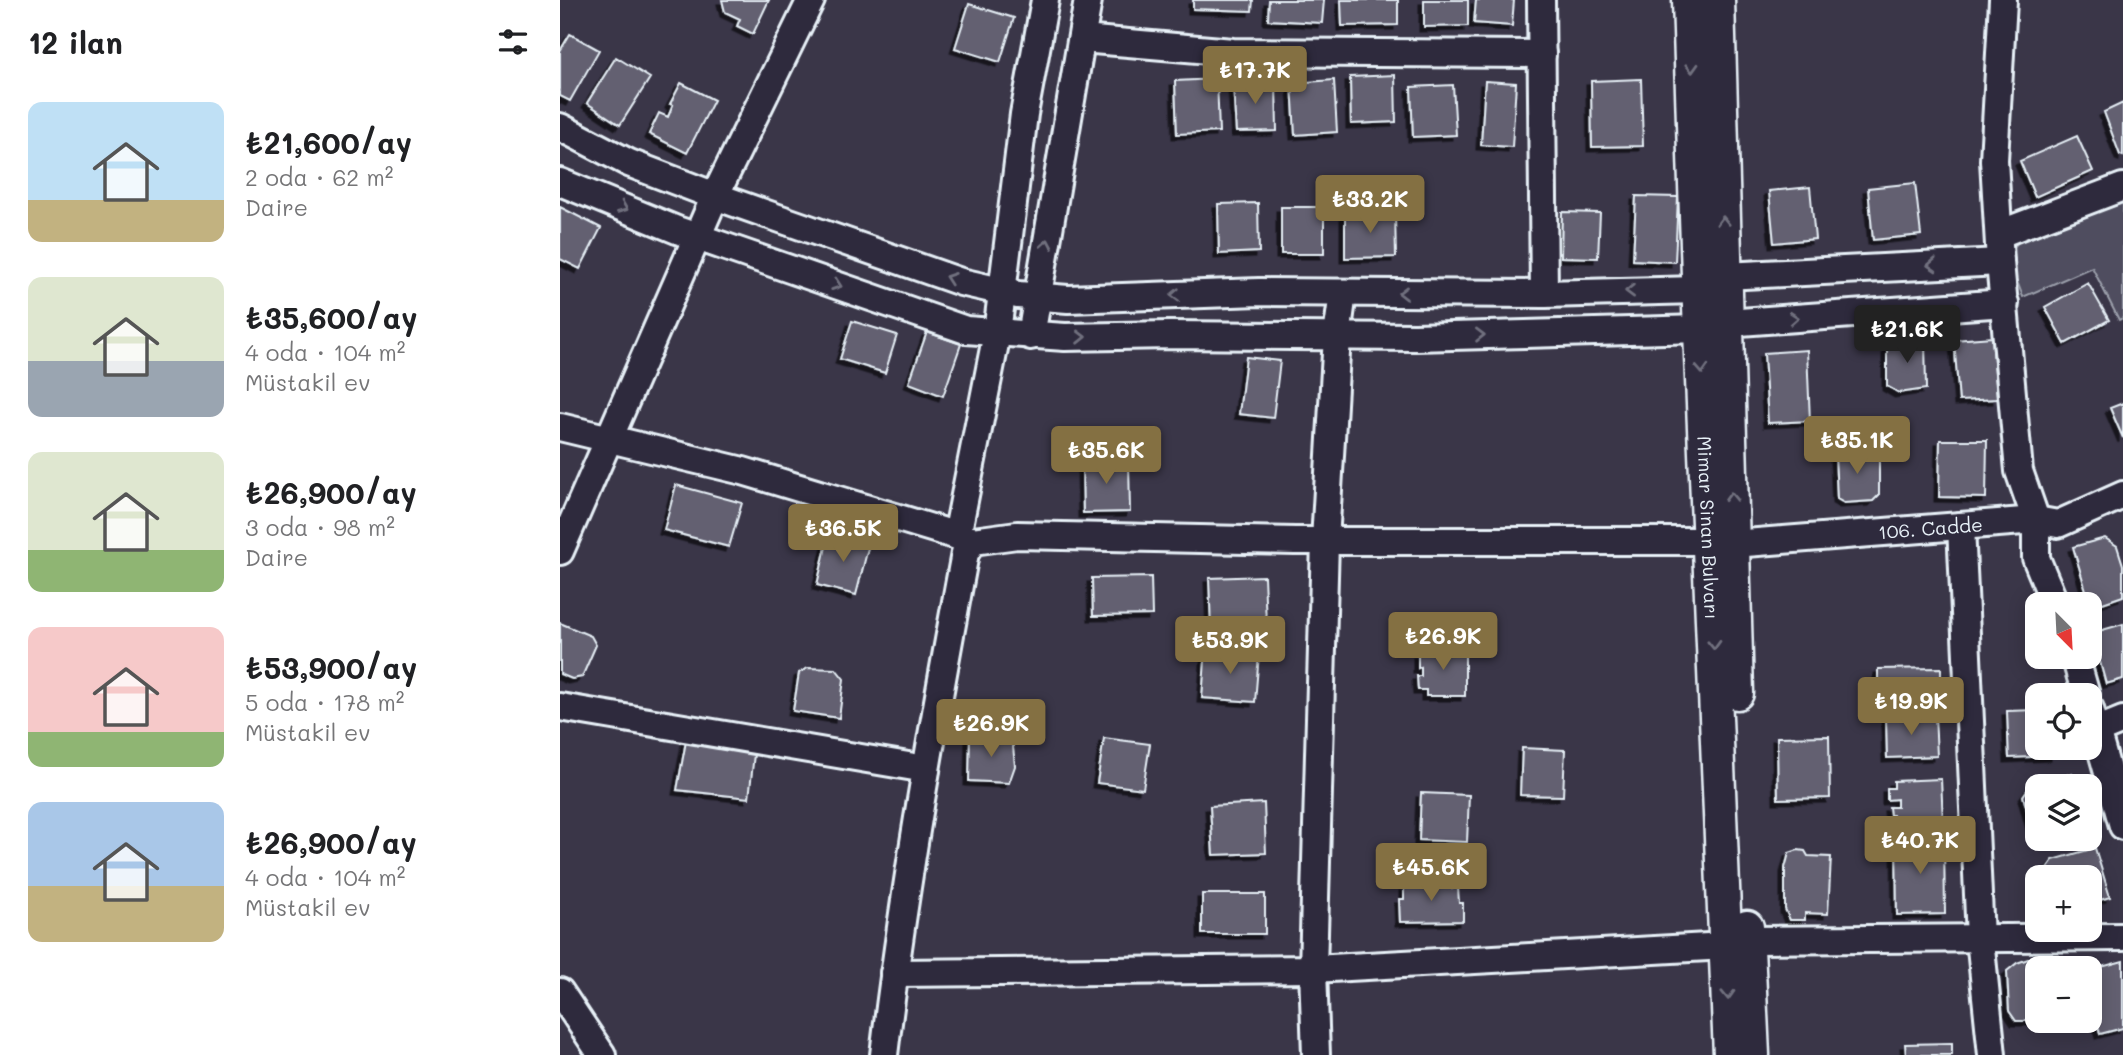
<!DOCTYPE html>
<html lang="tr">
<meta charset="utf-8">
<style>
body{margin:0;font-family:Mali,sans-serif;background:#f6f6f6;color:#202124;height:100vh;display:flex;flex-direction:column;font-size:26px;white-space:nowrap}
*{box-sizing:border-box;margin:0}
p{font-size:23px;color:#757577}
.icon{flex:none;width:38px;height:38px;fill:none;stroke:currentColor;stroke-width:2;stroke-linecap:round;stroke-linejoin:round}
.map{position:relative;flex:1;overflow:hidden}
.side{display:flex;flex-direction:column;background:#fff;width:560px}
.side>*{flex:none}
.needle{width:46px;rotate:156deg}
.tools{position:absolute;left:1465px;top:592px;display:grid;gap:14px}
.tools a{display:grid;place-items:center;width:77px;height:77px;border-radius:14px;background:#fff;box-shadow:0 4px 18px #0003;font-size:35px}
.price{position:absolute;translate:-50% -60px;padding:0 16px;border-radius:7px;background:#847042;color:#fff;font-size:23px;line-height:46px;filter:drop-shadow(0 2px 4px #0008)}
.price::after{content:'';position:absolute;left:50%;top:42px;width:21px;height:16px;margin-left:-10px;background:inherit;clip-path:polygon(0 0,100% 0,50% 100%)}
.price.active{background:#222;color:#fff}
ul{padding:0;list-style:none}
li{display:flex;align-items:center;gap:21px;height:175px;padding:0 28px}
li span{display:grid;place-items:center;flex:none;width:196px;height:140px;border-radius:14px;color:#555}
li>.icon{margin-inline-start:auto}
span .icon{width:84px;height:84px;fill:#fffc;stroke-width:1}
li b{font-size:30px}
h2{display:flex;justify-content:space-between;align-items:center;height:84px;padding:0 28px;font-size:30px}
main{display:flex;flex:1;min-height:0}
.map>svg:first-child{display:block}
.green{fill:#504e5f;stroke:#9ca0ac;stroke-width:2}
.building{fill:#636171;stroke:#e8f1f8;stroke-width:2;filter:url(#shadow)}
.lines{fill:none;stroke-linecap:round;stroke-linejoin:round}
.minor-casing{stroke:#e8f1f8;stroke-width:32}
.major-casing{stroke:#e8f1f8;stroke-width:37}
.minor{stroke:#2f2a3d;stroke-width:26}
.major{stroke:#2f2a3d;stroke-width:32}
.oneway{stroke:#70707e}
.labels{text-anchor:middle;stroke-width:7;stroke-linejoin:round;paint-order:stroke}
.street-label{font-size:19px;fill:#e8f1f8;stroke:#2f2a3d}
</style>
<main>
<section class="side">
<h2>12 ilan<svg class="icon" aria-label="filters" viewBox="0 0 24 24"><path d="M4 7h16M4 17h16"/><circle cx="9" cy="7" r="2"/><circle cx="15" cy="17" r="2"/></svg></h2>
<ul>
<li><span style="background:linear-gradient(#bfe0f5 70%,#c2b280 0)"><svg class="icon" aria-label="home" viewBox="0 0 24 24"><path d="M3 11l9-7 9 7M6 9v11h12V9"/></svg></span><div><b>₺21,600/ay</b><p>2 oda · 62 m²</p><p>Daire</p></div></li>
<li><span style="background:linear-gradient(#dfe7d0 60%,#9aa5b1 0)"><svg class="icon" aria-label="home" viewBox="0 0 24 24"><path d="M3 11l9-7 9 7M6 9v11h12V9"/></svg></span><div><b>₺35,600/ay</b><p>4 oda · 104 m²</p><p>Müstakil ev</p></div></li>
<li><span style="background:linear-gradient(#dfe7d0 70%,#8fb573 0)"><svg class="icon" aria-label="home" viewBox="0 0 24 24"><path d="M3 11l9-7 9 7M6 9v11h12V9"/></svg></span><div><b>₺26,900/ay</b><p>3 oda · 98 m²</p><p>Daire</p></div></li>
<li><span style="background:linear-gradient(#f6c9c9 75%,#8fb573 0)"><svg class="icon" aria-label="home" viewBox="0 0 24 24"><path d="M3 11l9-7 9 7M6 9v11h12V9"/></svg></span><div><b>₺53,900/ay</b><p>5 oda · 178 m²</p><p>Müstakil ev</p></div></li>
<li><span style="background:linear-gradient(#a9c7e8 60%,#c2b280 0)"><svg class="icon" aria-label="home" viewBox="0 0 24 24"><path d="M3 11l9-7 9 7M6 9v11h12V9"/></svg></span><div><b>₺26,900/ay</b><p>4 oda · 104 m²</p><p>Müstakil ev</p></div></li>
</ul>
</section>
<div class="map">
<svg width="1563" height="1055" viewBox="0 0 1563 1055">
<defs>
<filter id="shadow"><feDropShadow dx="-4.5" dy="4.5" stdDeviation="0" flood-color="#0009"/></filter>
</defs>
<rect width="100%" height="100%" fill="#3a3648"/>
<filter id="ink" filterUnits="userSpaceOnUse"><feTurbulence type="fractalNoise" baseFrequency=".0143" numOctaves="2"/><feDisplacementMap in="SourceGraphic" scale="14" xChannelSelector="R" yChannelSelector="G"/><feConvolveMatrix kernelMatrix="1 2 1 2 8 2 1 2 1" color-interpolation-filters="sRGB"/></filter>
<g filter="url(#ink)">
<path class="green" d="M 1563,196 L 1563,318 L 1559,320 L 1532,267 L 1463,297 L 1447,255 L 1459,241 Z"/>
<path class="building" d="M 162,0 L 209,0 L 193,34 L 177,26 L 180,19 L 165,12 Z
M 633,0 L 693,0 L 692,11 L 633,9 Z
M 709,0 L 764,0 L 762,23 L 708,20 Z
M 781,0 L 838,0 L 838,25 L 782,26 Z
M 864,0 L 908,0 L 908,26 L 864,27 Z
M 916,0 L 954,0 L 952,26 L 914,23 Z
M 409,4 L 454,18 L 440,62 L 395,48 Z
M 10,34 L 39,50 L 10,101 L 0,96 L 0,51 Z
M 56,57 L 90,78 L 60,125 L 27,103 Z
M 835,75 L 836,122 L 791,124 L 790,77 Z
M 657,79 L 659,132 L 617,134 L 615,81 Z
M 687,79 L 716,81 L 717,131 L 676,132 L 673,84 Z
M 1081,79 L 1083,146 L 1032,147 L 1031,81 Z
M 774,80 L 777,132 L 735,135 L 732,83 Z
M 925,81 L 956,83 L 952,147 L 921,145 Z
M 121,83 L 154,100 L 127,153 L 89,134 L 99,113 L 108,117 L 113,105 L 110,104 Z
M 893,85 L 896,135 L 853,137 L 851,87 Z
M 1563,103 L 1563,156 L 1560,155 L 1544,112 Z
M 1517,136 L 1533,171 L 1475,197 L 1460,161 Z
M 1355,183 L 1361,235 L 1313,240 L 1308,188 Z
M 1250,187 L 1255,239 L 1214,243 L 1209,191 Z
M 1076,196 L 1118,197 L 1115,262 L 1073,260 Z
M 698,203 L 699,252 L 659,254 L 658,204 Z
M 0,207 L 41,228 L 20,269 L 0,259 Z
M 721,207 L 764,207 L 764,254 L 721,254 Z
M 785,212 L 835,212 L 836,257 L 785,258 Z
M 1002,212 L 1040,213 L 1038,258 L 1001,257 Z
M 1528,283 L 1549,320 L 1505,344 L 1485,307 Z
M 292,321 L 337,335 L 325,373 L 280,359 Z
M 367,332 L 401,344 L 383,396 L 349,383 Z
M 1432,337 L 1437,399 L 1399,401 L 1394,340 Z
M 1365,338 L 1366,389 L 1339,393 L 1327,386 L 1327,342 Z
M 1247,350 L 1250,421 L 1208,423 L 1204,353 Z
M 686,357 L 720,361 L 713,418 L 679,414 Z
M 1563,403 L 1563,438 L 1550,408 Z
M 1380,440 L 1427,440 L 1426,498 L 1379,497 Z
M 1319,451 L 1319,495 L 1313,501 L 1284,503 L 1277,499 L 1275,453 Z
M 569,460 L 570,512 L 523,513 L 522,461 Z
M 116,485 L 182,503 L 169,547 L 104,530 Z
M 269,534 L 309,544 L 296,595 L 257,585 Z
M 1545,538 L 1557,546 L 1563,565 L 1563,596 L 1531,607 L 1513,547 Z
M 704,576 L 706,624 L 651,626 L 649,578 Z
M 591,577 L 592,615 L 533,616 L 532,578 Z
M 0,623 L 31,636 L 36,645 L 22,677 L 12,679 L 0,674 Z
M 1563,624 L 1563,679 L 1546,684 L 1532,633 Z
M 905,648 L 905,696 L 866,696 L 866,690 L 858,690 L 857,676 L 861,676 L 861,667 L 858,668 L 858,654 L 866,654 L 866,649 Z
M 646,649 L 699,654 L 695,702 L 642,698 Z
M 248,668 L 276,669 L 284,679 L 279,718 L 233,711 L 239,673 Z
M 1381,668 L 1381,684 L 1376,687 L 1376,701 L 1324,702 L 1324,690 L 1318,690 L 1318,669 Z
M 1477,710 L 1477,747 L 1495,747 L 1495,756 L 1449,758 L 1447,711 Z
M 1375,715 L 1377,756 L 1327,758 L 1326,717 Z
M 410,735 L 452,737 L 455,766 L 449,783 L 409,781 Z
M 1269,736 L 1270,798 L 1218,799 L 1217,737 Z
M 544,738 L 590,744 L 583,789 L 537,783 Z
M 126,741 L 194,754 L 189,798 L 117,790 Z
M 962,748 L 1005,750 L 1003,796 L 960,795 Z
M 1512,773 L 1516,786 L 1477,786 L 1477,833 L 1473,832 L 1463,796 L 1470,786 Z
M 1381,779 L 1383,821 L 1333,823 L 1333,815 L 1330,815 L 1329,807 L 1337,807 L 1337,799 L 1327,800 L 1327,788 L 1334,788 L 1334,781 Z
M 861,793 L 909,795 L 907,842 L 859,840 Z
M 704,803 L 706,853 L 653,855 L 650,806 Z
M 1384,838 L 1385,914 L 1337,915 L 1336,839 Z
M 1535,848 L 1550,897 L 1530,903 L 1530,877 L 1488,877 L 1486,870 L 1493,860 Z
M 1238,850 L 1245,851 L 1248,856 L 1271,857 L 1268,914 L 1245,913 L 1245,920 L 1230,920 L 1225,909 L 1225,868 L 1229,853 Z
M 892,880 L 892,888 L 898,887 L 899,903 L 903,903 L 903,921 L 840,922 L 839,899 L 844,899 L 844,887 L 851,887 L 851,882 Z
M 642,894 L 705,894 L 705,934 L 642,934 Z
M 1468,959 L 1494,959 L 1494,968 L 1477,968 L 1477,1020 L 1494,1021 L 1456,1021 L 1449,1011 L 1447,971 L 1457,963 Z
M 1563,961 L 1563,1028 L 1540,1034 L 1530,994 L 1530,970 Z
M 1392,1043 L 1392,1055 L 1346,1055 L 1345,1044 Z"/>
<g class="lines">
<defs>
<g id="minor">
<path d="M 981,0 L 984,294"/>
<path d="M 1443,0 L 1434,160 L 1440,262 L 1459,471 L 1476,520 L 1476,558 L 1495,604"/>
<path d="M 522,39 L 673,52 L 982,54"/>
<path d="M 0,127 L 69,163 L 155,196 L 401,282 L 458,295 L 508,299 L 699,292 L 984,294 L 1138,290"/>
<path d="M 0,182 L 117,230 L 406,330 L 505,337 L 610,335 L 855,337 L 1140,329"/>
<path d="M 1439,234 L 1563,187"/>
<path d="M 1165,276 L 1440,262"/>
<path d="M 1166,323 L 1445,303"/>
<path d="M 471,336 L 528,0"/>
<path d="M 0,427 L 183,471 L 411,540"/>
<path d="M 1401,526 L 1420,938 L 1432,1055"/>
<path d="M 397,536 L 437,333 L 464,114 L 485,0"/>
<path id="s1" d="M 1173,544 L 1476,520 L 1498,524 L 1563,495"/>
<path d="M 0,551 L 155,196 L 251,0"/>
<path d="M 1515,656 L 1526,695"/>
<path d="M 0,707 L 366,769"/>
<path d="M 1530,709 L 1563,826"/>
<path d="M 1536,731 L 1563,720"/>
<path d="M 1188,940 L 1563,937"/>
<path d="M 334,973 L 753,969 L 1166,946"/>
<path d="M 0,992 L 42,1055"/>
<path d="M 324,1055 C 344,887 374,720 405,553 L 413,541 L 457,535 L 735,541 L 1149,541"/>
<path d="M 756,1055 L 753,969 L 765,541 L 777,336 L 783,293"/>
</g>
<g id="major">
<path id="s2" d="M 1129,0 L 1139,307 L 1170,1055"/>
<path d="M 1158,0 L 1177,693"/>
<path d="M 1187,927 L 1193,1055"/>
</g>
</defs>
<use href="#minor" class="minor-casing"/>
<use href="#major" class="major-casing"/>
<use href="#minor" class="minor"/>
<use href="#major" class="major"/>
</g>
<defs><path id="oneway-chevron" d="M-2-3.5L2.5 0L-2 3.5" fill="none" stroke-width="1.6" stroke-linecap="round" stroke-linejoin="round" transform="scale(1.75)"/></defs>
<g class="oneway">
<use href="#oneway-chevron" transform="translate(1132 68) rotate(88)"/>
<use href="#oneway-chevron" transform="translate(63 208) rotate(22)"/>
<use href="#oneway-chevron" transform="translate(1163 221) rotate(-91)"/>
<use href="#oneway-chevron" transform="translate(487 244) rotate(-80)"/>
<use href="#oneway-chevron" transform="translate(1372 265) rotate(177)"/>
<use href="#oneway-chevron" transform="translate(390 278) rotate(-161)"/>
<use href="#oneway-chevron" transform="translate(277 285) rotate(19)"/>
<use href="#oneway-chevron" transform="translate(1070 291) rotate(179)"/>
<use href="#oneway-chevron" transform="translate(843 293) rotate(-180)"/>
<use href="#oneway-chevron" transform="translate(615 295) rotate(178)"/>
<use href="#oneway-chevron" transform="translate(1234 318) rotate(-4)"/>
<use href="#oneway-chevron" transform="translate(920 335) rotate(-1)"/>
<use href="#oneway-chevron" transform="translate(521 337) rotate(-1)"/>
<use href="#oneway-chevron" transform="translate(1142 369) rotate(87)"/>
<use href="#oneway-chevron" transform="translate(1171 497) rotate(-92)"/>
<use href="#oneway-chevron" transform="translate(1154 645) rotate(88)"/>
<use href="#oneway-chevron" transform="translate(1168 995) rotate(88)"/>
</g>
</g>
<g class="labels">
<g class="street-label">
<text dy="7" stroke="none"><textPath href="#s2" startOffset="528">Mimar Sinan Bulvarı</textPath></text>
<text dy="7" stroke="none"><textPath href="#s1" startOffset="198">106. Cadde</textPath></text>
</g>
</g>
</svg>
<div class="tools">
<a><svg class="needle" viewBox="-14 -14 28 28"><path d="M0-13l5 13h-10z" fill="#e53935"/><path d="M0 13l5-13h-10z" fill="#757577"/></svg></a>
<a><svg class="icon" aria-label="locate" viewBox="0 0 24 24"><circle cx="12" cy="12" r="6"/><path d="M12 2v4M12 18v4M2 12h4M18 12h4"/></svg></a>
<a><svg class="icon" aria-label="layers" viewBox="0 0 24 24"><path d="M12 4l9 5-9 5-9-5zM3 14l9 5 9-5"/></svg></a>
<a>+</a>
<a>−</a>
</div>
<b class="price" style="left:695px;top:106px">₺17.7K</b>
<b class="price" style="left:810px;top:235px">₺33.2K</b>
<b class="price active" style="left:1347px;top:365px">₺21.6K</b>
<b class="price" style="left:1297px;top:476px">₺35.1K</b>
<b class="price" style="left:546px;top:486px">₺35.6K</b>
<b class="price" style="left:283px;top:564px">₺36.5K</b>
<b class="price" style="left:883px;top:672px">₺26.9K</b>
<b class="price" style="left:670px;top:676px">₺53.9K</b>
<b class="price" style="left:1351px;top:737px">₺19.9K</b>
<b class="price" style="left:431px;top:759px">₺26.9K</b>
<b class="price" style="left:1360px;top:876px">₺40.7K</b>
<b class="price" style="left:871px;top:903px">₺45.6K</b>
</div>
</main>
